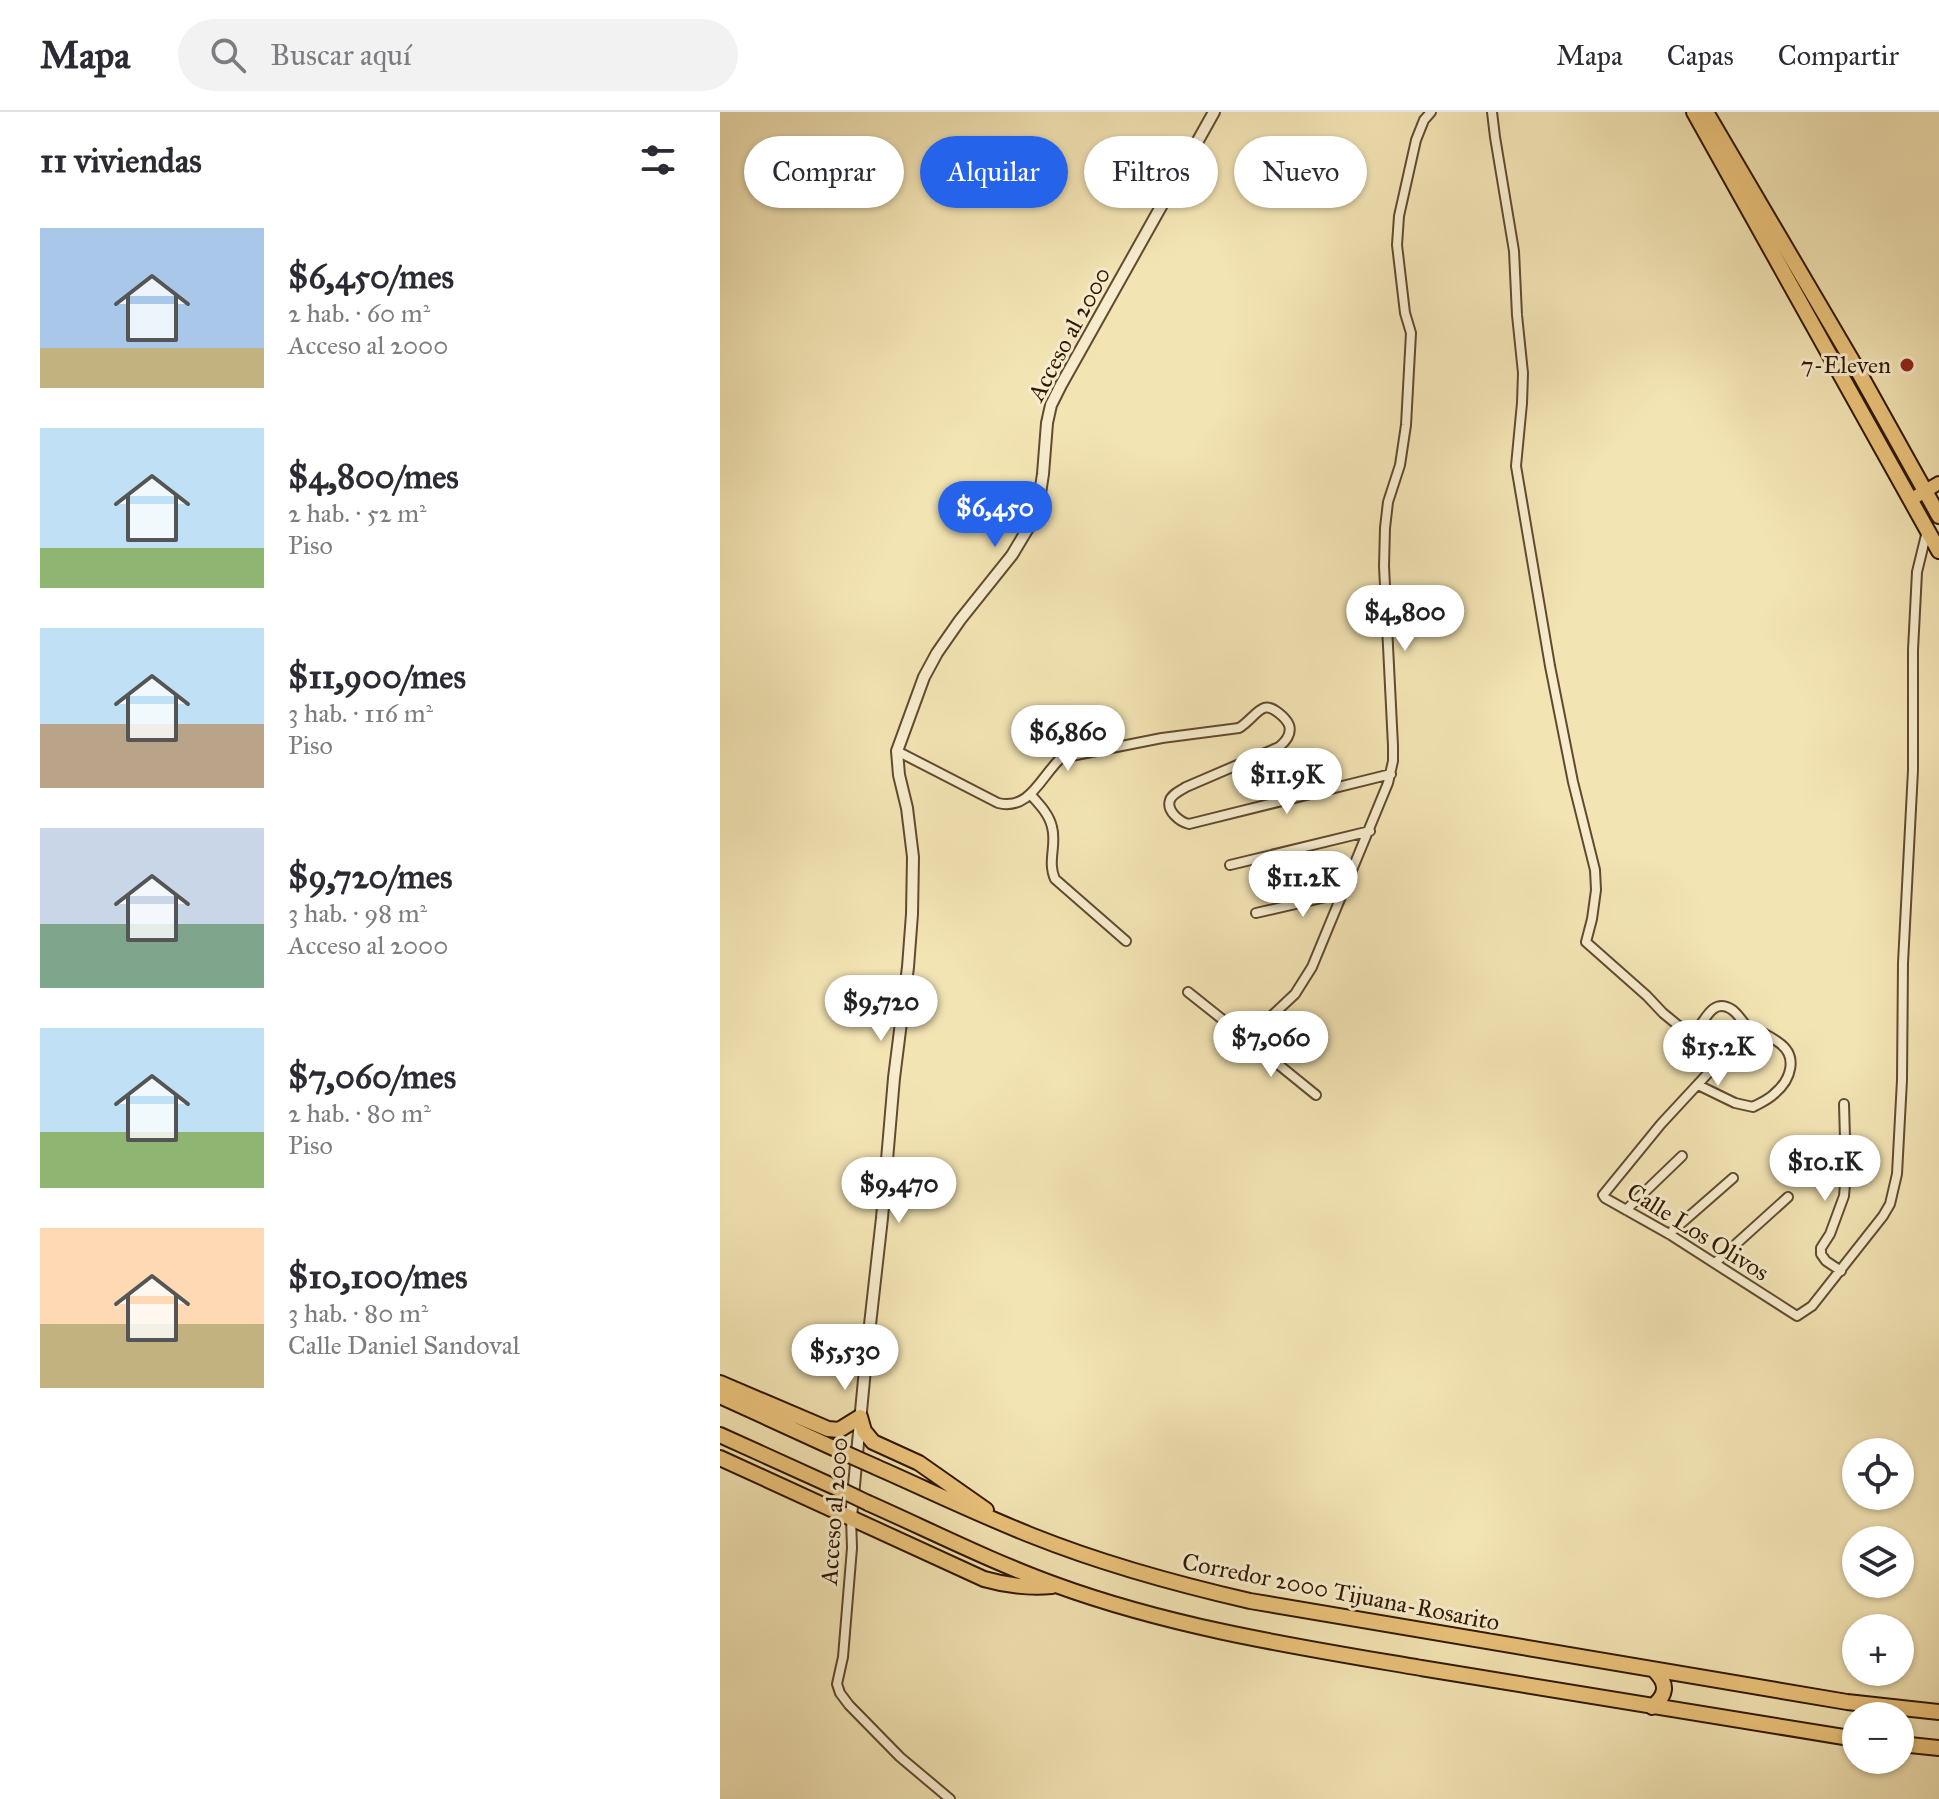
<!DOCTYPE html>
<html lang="es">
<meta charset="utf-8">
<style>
body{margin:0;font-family:"IM FELL Great Primer",serif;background:#f2f2f3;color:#2b2b33;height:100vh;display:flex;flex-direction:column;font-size:30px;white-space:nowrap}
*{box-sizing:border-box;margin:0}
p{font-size:26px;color:#7c7c81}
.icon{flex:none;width:44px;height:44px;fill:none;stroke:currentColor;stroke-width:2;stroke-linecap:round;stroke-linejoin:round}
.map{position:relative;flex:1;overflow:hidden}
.panel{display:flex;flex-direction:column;background:#fff;width:720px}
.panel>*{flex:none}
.hud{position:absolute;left:24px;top:24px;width:760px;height:72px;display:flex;gap:16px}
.tools{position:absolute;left:1122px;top:1326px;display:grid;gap:16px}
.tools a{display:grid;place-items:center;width:72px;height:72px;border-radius:50%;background:#fff;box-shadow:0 2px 6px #0004;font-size:40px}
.price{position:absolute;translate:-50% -68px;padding:0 18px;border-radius:28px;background:#fff;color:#222;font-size:26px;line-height:52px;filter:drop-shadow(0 2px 4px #0008)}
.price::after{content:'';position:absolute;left:50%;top:48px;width:24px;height:18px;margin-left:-12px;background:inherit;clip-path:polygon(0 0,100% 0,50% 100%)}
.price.current{background:#2563eb;color:#fff}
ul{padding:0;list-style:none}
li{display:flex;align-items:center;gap:24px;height:200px;padding:0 40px}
li span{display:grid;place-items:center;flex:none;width:224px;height:160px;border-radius:0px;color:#555}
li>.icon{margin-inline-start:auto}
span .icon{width:96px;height:96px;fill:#fffc;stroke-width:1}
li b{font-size:34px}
h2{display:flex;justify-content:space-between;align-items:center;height:96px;padding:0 40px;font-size:34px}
.chip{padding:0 28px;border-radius:36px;background:#fff;box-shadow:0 2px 6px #0004;font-size:28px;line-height:72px}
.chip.current{background:#2563eb;color:#fff}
header{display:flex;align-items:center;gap:48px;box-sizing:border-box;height:112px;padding:0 40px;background:#fff;border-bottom:2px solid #e1e1e2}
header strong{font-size:38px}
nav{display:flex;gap:44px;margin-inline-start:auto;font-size:28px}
.search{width:560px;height:72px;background:#f2f2f3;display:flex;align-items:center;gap:20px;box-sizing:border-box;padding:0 28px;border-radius:44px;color:#7c7c81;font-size:30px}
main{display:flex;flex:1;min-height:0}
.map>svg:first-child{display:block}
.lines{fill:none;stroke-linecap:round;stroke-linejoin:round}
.minor-casing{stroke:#614a2e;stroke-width:12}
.tertiary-casing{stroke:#614a2e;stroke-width:14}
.primary-casing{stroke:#301701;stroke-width:16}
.trunk-casing{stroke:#301701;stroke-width:18}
.minor{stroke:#f7edce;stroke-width:8}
.tertiary{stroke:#f7edce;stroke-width:10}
.primary{stroke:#eac27a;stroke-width:12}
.trunk{stroke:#eac27a;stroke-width:14}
.trunk-bridge-casing{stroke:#301701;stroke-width:18;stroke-linecap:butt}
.trunk-bridge{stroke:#eac27a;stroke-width:14}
.poi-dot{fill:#8f2418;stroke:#f7edce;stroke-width:3}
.labels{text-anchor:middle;stroke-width:6;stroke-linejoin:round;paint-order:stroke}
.street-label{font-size:24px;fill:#301701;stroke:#f7edce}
.poi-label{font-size:24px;fill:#301701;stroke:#f7edce;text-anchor:end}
</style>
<header>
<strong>Mapa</strong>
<div class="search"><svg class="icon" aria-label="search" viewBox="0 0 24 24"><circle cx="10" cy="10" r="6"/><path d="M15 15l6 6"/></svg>Buscar aquí</div>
<nav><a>Mapa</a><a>Capas</a><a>Compartir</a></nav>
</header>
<main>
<section class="panel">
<h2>11 viviendas<svg class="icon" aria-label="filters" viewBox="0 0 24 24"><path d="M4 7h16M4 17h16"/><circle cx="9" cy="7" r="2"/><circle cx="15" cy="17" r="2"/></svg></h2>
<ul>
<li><span style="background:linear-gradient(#a9c7e8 75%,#c2b280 0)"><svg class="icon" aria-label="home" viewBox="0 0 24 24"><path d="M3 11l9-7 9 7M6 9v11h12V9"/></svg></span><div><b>$6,450/mes</b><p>2 hab. · 60 m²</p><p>Acceso al 2000</p></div></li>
<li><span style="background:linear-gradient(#bfe0f5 75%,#8fb573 0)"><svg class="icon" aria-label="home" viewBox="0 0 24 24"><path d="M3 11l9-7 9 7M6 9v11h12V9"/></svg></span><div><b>$4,800/mes</b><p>2 hab. · 52 m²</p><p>Piso</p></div></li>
<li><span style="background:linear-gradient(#bfe0f5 60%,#b9a48a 0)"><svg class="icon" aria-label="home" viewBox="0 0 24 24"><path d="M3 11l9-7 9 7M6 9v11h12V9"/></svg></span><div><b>$11,900/mes</b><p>3 hab. · 116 m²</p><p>Piso</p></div></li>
<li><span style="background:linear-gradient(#c9d6e8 60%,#7fa58c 0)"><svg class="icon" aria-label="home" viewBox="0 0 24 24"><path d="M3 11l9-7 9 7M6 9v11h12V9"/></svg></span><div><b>$9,720/mes</b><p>3 hab. · 98 m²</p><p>Acceso al 2000</p></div></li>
<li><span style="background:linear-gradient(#bfe0f5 65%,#8fb573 0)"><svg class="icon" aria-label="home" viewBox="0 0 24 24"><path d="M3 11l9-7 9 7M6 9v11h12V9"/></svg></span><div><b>$7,060/mes</b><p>2 hab. · 80 m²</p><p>Piso</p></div></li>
<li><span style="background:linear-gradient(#ffd9b3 60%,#c2b280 0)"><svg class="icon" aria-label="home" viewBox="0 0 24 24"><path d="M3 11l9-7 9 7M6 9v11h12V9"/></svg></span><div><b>$10,100/mes</b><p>3 hab. · 80 m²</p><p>Calle Daniel Sandoval</p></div></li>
</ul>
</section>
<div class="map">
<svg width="1219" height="1687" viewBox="0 0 1219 1687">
<rect width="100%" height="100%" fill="#f3e4b4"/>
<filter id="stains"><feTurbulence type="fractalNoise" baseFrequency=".0025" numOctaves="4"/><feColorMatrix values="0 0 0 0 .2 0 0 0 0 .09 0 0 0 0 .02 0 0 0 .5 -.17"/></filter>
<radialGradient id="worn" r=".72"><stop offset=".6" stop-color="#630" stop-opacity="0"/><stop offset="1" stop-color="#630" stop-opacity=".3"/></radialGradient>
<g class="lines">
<defs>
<path id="minor" d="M 772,0 L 775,25 L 794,139 L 797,203 L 803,261 L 802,291 L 796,354 L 830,554 L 853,670 L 875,758 L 876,778 L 872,807 L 866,830 L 927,884 L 943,901 L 971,924 C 983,916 990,884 1011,897 C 1018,901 1023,911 1029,917
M 177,639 L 278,691 C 310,699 321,664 341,646 L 442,626 L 519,616 C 528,611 537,598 544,596 C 552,593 566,606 569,613 C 572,622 565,630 559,635 L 466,675 C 461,678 452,682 450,688 C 446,699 460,710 469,712 L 671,662
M 310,682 C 319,692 329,702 332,715 C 337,732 327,750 335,767 L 406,829
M 510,753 L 650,719
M 536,801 L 623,781
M 468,880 L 527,927 L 575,882 L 592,855 L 668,671 L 673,649 L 673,634 L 664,454 L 665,416 L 668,390 L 680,353 L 686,313 L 691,221 L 685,201 L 677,133 L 679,104 L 696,28 L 704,8 L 711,0
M 1029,917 L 941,1012 L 883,1083 L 885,1086 L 949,1122 L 1077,1204 L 1092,1194 L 1163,1104 L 1170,1092 L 1177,1062 L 1182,968 L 1183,851 L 1193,658 L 1193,538 L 1197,460 L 1207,419
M 527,927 L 596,983
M 978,973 L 1015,991 L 1033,995 C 1040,991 1048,988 1054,982 C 1071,968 1079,944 1058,930 C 1049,924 1040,918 1029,917
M 906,1098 L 962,1044
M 949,1122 L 1013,1066
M 995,1151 L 1068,1085
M 1121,1159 L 1106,1149 L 1101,1142 L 1101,1136 L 1110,1122 L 1124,1084 L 1126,1060 L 1124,992
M 131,1405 L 132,1436 L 123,1545 L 117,1572 L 120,1581 L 129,1593 L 180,1645 L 230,1687"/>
<path id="tertiary" d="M 131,1405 L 145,1257 L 162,1106 L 174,966 L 188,855 L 192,802 L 193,745 L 187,696 L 179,663 L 177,639 L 204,565 L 217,541 L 240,508 L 292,443 L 310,413 L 319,388 L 323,362 L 327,311 L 331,293 L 341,273 L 494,0"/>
<path id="primary" d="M 1190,388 L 1219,371"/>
<path id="trunk" d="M 974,0 L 1219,439
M 986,0 L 1137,257 L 1219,404
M 0,1271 L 108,1317 L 119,1318 L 140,1305 L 144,1319 L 153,1330 L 199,1351 L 266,1398
M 0,1284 L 120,1339
M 0,1323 L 119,1377
M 0,1346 L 264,1467 C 285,1473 310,1476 332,1474
M 156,1355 C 208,1378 260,1403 313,1424 C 383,1452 456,1472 530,1489 L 1127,1590 L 1219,1600
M 148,1391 C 211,1419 272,1450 336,1473 C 454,1516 578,1535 701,1556 C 846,1580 991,1604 1136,1627
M 932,1595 C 947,1583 948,1572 935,1559
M 1180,1632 L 1219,1636"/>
</defs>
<use href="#minor" class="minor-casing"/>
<use href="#tertiary" class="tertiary-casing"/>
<use href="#primary" class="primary-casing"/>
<use href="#trunk" class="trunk-casing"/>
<use href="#minor" class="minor"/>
<use href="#tertiary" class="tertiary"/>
<use href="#primary" class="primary"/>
<use href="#trunk" class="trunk"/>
<defs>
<path id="trunk-bridge" d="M 120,1339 L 156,1355
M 119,1377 L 148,1391"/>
</defs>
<use href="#trunk-bridge" class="trunk-bridge-casing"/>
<use href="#trunk-bridge" class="trunk-bridge"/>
</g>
<circle class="poi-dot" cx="1187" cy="253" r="8"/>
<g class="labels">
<g class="street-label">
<text transform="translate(349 222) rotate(-62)" y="8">Acceso al 2000</text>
<text transform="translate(978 1120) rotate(32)" y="8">Calle Los Olivos</text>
<text transform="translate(114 1399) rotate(-86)" y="8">Acceso al 2000</text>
<text transform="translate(621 1480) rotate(11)" y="8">Corredor 2000 Tijuana-Rosarito</text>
</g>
<g class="poi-label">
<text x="1171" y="261">7-Eleven</text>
</g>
</g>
<rect width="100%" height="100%" filter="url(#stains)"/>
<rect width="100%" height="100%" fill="url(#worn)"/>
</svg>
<div class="tools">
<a><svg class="icon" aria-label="locate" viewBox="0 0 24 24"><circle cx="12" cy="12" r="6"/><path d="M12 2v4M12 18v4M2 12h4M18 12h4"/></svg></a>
<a><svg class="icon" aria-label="layers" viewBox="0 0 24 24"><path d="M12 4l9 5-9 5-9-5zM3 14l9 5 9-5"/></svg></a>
<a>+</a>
<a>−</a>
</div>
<b class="price current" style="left:275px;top:437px">$6,450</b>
<b class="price" style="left:685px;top:541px">$4,800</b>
<b class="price" style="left:348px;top:661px">$6,860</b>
<b class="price" style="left:567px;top:704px">$11.9K</b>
<b class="price" style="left:583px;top:807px">$11.2K</b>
<b class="price" style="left:161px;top:931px">$9,720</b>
<b class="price" style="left:551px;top:967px">$7,060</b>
<b class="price" style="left:998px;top:976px">$15.2K</b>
<b class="price" style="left:1105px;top:1091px">$10.1K</b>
<b class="price" style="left:179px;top:1113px">$9,470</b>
<b class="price" style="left:125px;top:1280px">$5,530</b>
<div class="hud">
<a class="chip">Comprar</a>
<a class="chip current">Alquilar</a>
<a class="chip">Filtros</a>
<a class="chip">Nuevo</a>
</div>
</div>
</main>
